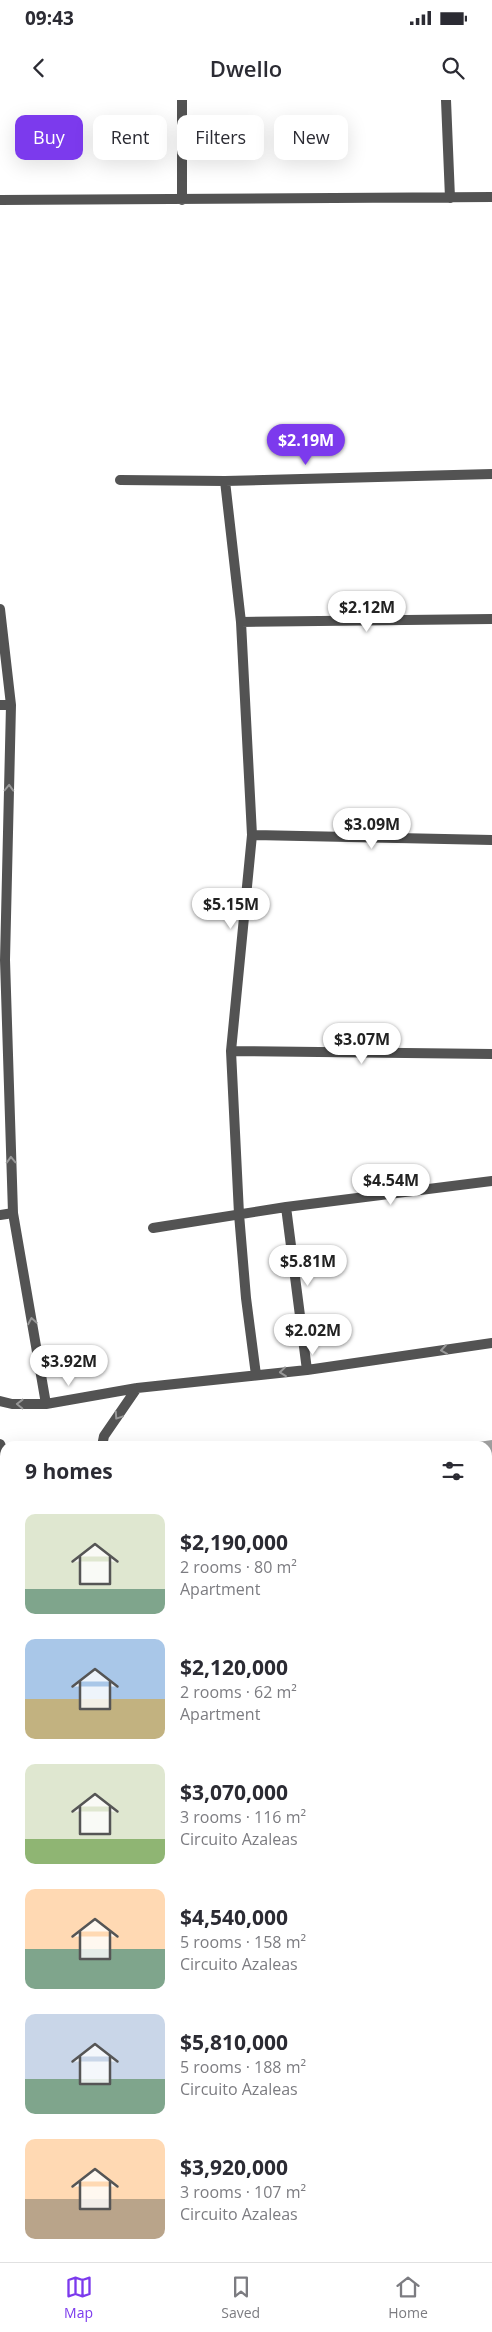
<!DOCTYPE html>
<meta charset="utf-8">
<style>
body{margin:0;font-family:"Open Sans",sans-serif;background:#f2f2f3;color:#2b2b33;height:100vh;display:flex;flex-direction:column;font-size:19px;white-space:nowrap}
*{box-sizing:border-box;margin:0}
p{font-size:16px;color:#7c7c81}
.icon{flex:none;width:28px;height:28px;fill:none;stroke:currentColor;stroke-width:2;stroke-linecap:round;stroke-linejoin:round}
.map{position:relative;flex:1;overflow:hidden}
.side{position:absolute;left:0px;top:1341px;width:492px;height:821px;display:flex;flex-direction:column;background:#fff;border-radius:15px 15px 0 0;box-shadow:0 5px 20px #0002}
.side>*{flex:none}
.banner{position:absolute;left:15px;top:15px;width:462px;height:45px;display:flex;gap:10px}
.price{position:absolute;translate:-50% -42px;padding:0 11px;border-radius:18px;background:#fff;color:#222;font-size:16px;line-height:32px;filter:drop-shadow(0 1px 2px #0008)}
.price::after{content:'';position:absolute;left:50%;top:30px;width:15px;height:11px;margin-left:-8px;background:inherit;clip-path:polygon(0 0,100% 0,50% 100%)}
.price.current{background:#7c3aed;color:#fff}
ul{padding:0;list-style:none}
li{display:flex;align-items:center;gap:15px;height:125px;padding:0 25px}
li span{display:grid;place-items:center;flex:none;width:140px;height:100px;border-radius:10px;color:#555}
li>.icon{margin-inline-start:auto}
span .icon{width:60px;height:60px;fill:#fffc;stroke-width:1}
li b{font-size:21px}
h2{display:flex;justify-content:space-between;align-items:center;height:60px;padding:0 25px;font-size:21px}
.chip{padding:0 18px;border-radius:10px;background:#fff;box-shadow:0 5px 20px #0002;font-size:18px;line-height:45px}
.chip.current{background:#7c3aed;color:#fff}
.status{display:flex;justify-content:space-between;align-items:center;height:35px;padding:0 25px;background:#fff;direction:ltr}
.status svg{height:14px;fill:currentColor}
header{display:flex;justify-content:space-between;align-items:center;height:65px;padding:0 25px;background:#fff;font-size:22px;font-weight:600}
.menu{display:flex;justify-content:space-around;align-items:center;height:70px;border-top:1px solid #e1e1e2;background:#fff;font-size:14px;color:#7c7c81}
.menu a{display:grid;justify-items:center;gap:2px}
.menu .current{color:#7c3aed}
.map>svg:first-child{display:block}
.water{fill:#a1a1a1}
.lines{fill:none;stroke-linecap:round;stroke-linejoin:round}
.minor{stroke:#535353;stroke-width:10}
.oneway{stroke:#989898}
</style>
<div class="status"><b>09:43</b><svg viewBox="0 0 49 12"><path d="M0 12V9h3v3zM5 12V6h3v6zM10 12V3h3v9zM15 12V0h3v12zM26 1h20v11H26zM47 4h2v5h-2z"/></svg></div>
<header><svg class="icon" aria-label="back" viewBox="0 0 24 24"><path d="M15 5l-7 7 7 7"/></svg>Dwello<svg class="icon" aria-label="search" viewBox="0 0 24 24"><circle cx="10" cy="10" r="6"/><path d="M15 15l6 6"/></svg></header>
<div class="map">
<svg width="492" height="2162" viewBox="0 0 492 2162">
<rect width="100%" height="100%" fill="#fff"/>
<path class="water" d="M 492,1340 L 492,1404 L 488,1403 L 488,1346 L 450,1346 Z"/>
<g class="lines">
<path class="minor" d="M 182,0 L 182,100
M 446,0 L 450,98
M 0,100 L 492,97
M 120,380 L 225,381 L 492,374
M 225,381 L 241,522 L 252,735 L 231,951 L 239,1114 L 246,1198 L 256,1275
M 0,509 L 11,605 L 5,860 L 13,1113 L 46,1304
M 241,522 L 492,519
M 0,605 L 11,605
M 252,735 L 492,740
M 231,951 L 492,954
M 286,1107 L 307,1270
M 0,1115 L 13,1113
M 153,1128 L 286,1107 L 492,1081
M 0,1301 L 12,1304 L 46,1304 L 137,1288 L 307,1270 L 492,1243
M 0,1344 L 5,1356
M 102,1346 L 104,1336 L 137,1288
M 488,1655 L 492,1655
M 0,1720 L 5,1718
M 488,1828 L 492,1827
M 488,1853 L 492,1853
M 488,2084 L 492,2085
M 189,2158 L 191,2162
M 221,2158 L 222,2162
M 469,2158 L 472,2162"/>
</g>
<defs><path id="oneway-chevron" d="M-2-3.5L2.5 0L-2 3.5" fill="none" stroke-width="1.6" stroke-linecap="round" stroke-linejoin="round" transform="scale(1.25)"/></defs>
<g class="oneway">
<use href="#oneway-chevron" transform="translate(9 688) rotate(-88)"/>
<use href="#oneway-chevron" transform="translate(11 1060) rotate(-92)"/>
<use href="#oneway-chevron" transform="translate(32 1221) rotate(-100)"/>
<use href="#oneway-chevron" transform="translate(444 1250) rotate(172)"/>
<use href="#oneway-chevron" transform="translate(283 1272) rotate(174)"/>
<use href="#oneway-chevron" transform="translate(20 1304) rotate(-179)"/>
<use href="#oneway-chevron" transform="translate(118 1316) rotate(124)"/>
</g>
</svg>
<b class="price current" style="left:306px;top:366px">$2.19M</b>
<b class="price" style="left:367px;top:533px">$2.12M</b>
<b class="price" style="left:372px;top:750px">$3.09M</b>
<b class="price" style="left:231px;top:830px">$5.15M</b>
<b class="price" style="left:362px;top:965px">$3.07M</b>
<b class="price" style="left:391px;top:1106px">$4.54M</b>
<b class="price" style="left:308px;top:1187px">$5.81M</b>
<b class="price" style="left:313px;top:1256px">$2.02M</b>
<b class="price" style="left:69px;top:1287px">$3.92M</b>
<div class="banner">
<a class="chip current">Buy</a>
<a class="chip">Rent</a>
<a class="chip">Filters</a>
<a class="chip">New</a>
</div>
<section class="side">
<h2>9 homes<svg class="icon" aria-label="filters" viewBox="0 0 24 24"><path d="M4 7h16M4 17h16"/><circle cx="9" cy="7" r="2"/><circle cx="15" cy="17" r="2"/></svg></h2>
<ul>
<li><span style="background:linear-gradient(#dfe7d0 75%,#7fa58c 0)"><svg class="icon" aria-label="home" viewBox="0 0 24 24"><path d="M3 11l9-7 9 7M6 9v11h12V9"/></svg></span><div><b>$2,190,000</b><p>2 rooms · 80 m²</p><p>Apartment</p></div></li>
<li><span style="background:linear-gradient(#a9c7e8 60%,#c2b280 0)"><svg class="icon" aria-label="home" viewBox="0 0 24 24"><path d="M3 11l9-7 9 7M6 9v11h12V9"/></svg></span><div><b>$2,120,000</b><p>2 rooms · 62 m²</p><p>Apartment</p></div></li>
<li><span style="background:linear-gradient(#dfe7d0 75%,#8fb573 0)"><svg class="icon" aria-label="home" viewBox="0 0 24 24"><path d="M3 11l9-7 9 7M6 9v11h12V9"/></svg></span><div><b>$3,070,000</b><p>3 rooms · 116 m²</p><p>Circuito Azaleas</p></div></li>
<li><span style="background:linear-gradient(#ffd9b3 60%,#7fa58c 0)"><svg class="icon" aria-label="home" viewBox="0 0 24 24"><path d="M3 11l9-7 9 7M6 9v11h12V9"/></svg></span><div><b>$4,540,000</b><p>5 rooms · 158 m²</p><p>Circuito Azaleas</p></div></li>
<li><span style="background:linear-gradient(#c9d6e8 65%,#7fa58c 0)"><svg class="icon" aria-label="home" viewBox="0 0 24 24"><path d="M3 11l9-7 9 7M6 9v11h12V9"/></svg></span><div><b>$5,810,000</b><p>5 rooms · 188 m²</p><p>Circuito Azaleas</p></div></li>
<li><span style="background:linear-gradient(#ffd9b3 60%,#b9a48a 0)"><svg class="icon" aria-label="home" viewBox="0 0 24 24"><path d="M3 11l9-7 9 7M6 9v11h12V9"/></svg></span><div><b>$3,920,000</b><p>3 rooms · 107 m²</p><p>Circuito Azaleas</p></div></li>
</ul>
</section>
</div>
<nav class="menu">
<a class="current"><svg class="icon" aria-label="map" viewBox="0 0 24 24"><path d="M3 6l6-2 6 2 6-2v14l-6 2-6-2-6 2zM9 4v14M15 6v14"/></svg>Map</a>
<a><svg class="icon" aria-label="saved" viewBox="0 0 24 24"><path d="M7 4h10v16l-5-4-5 4z"/></svg>Saved</a>
<a><svg class="icon" aria-label="home" viewBox="0 0 24 24"><path d="M3 11l9-7 9 7M6 9v11h12V9"/></svg>Home</a>
</nav>
